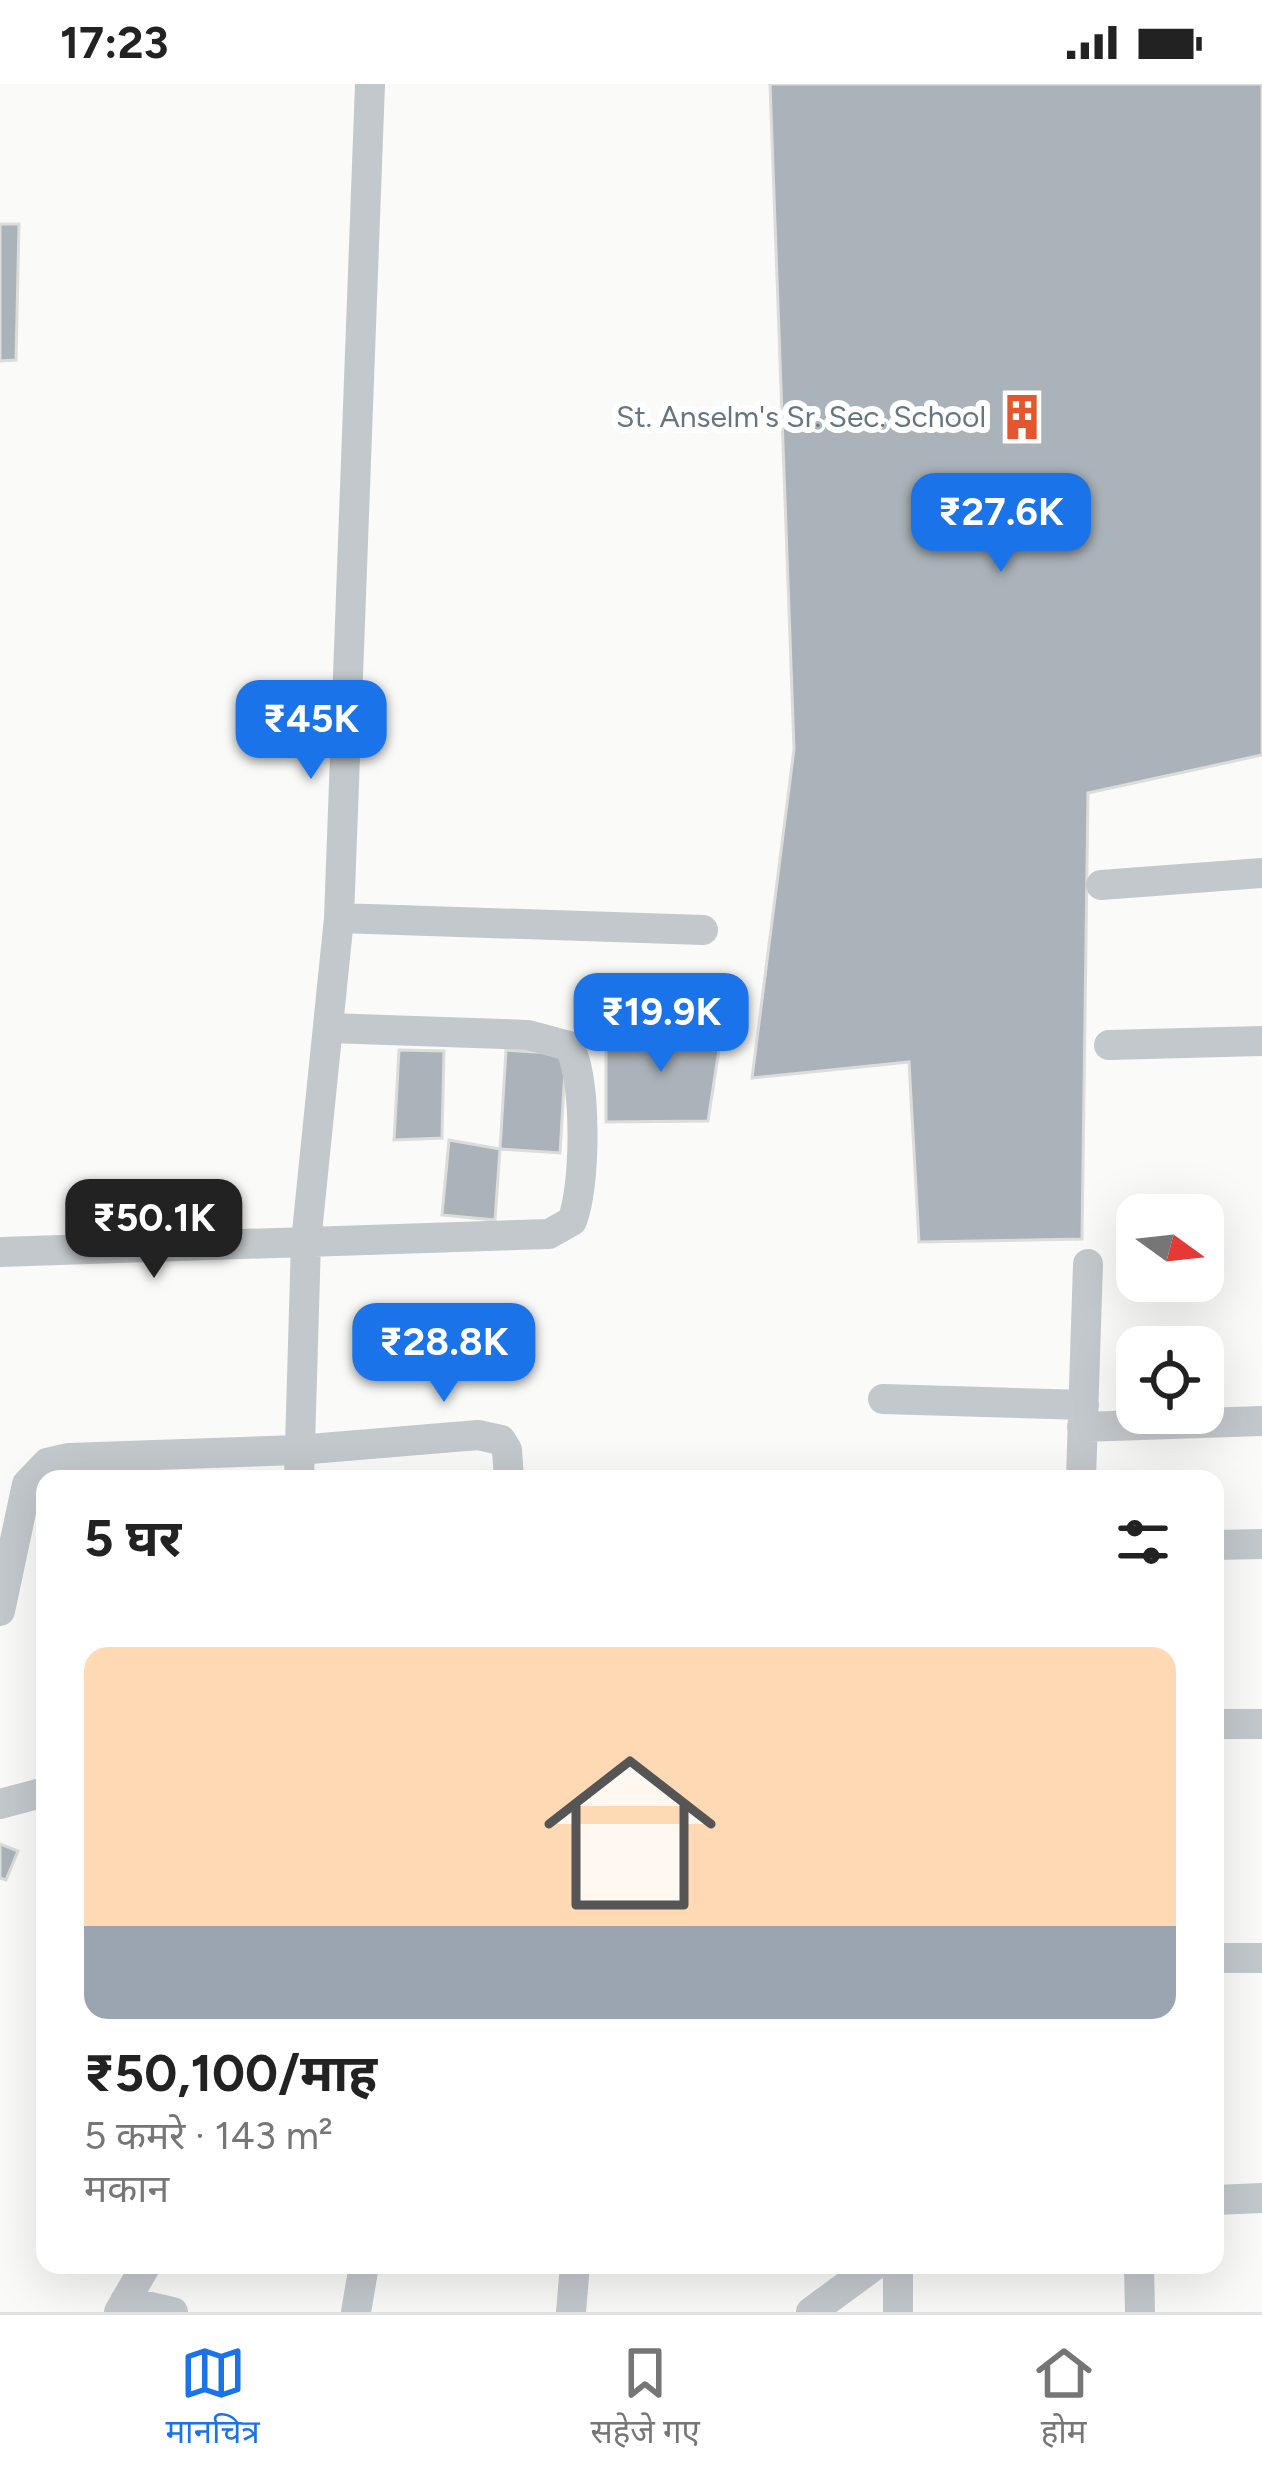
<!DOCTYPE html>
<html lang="hi">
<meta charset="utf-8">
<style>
body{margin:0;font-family:Figtree,"Noto Sans Devanagari",sans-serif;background:#f6f6f6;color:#222;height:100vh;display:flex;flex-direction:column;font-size:45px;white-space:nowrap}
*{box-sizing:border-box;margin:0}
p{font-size:39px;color:#767676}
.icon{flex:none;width:66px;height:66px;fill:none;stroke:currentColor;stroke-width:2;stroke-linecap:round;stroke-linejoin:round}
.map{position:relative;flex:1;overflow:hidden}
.sheet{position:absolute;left:36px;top:1386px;width:1188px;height:804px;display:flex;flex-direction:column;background:#fff;border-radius:24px;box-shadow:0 12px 48px #0002}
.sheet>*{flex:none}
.needle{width:78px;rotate:105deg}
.fabs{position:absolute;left:1116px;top:1110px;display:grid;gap:24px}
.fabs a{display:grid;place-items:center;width:108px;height:108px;border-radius:24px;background:#fff;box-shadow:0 12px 48px #0002;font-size:60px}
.price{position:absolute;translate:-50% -102px;padding:0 27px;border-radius:24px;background:#1a73e8;color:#fff;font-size:39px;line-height:78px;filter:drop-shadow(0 3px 6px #0008)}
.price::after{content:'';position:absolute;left:50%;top:72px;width:36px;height:27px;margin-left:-18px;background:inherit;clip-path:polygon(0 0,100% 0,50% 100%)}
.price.selected{background:#222;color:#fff}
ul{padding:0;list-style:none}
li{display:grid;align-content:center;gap:24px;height:636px;padding:0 48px}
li+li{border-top:3px solid #e0e0e0}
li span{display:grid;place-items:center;height:372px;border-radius:24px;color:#555}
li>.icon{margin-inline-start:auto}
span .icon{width:216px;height:216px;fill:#fffc;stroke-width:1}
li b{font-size:51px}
h2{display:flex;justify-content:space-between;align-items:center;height:144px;padding:0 48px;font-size:51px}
.status{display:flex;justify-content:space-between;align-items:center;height:84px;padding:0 60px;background:#fff;direction:ltr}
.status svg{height:33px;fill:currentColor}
.tab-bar{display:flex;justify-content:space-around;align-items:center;height:168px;border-top:3px solid #e0e0e0;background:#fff;font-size:33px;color:#767676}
.tab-bar a{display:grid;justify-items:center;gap:6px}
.tab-bar .selected{color:#1a73e8}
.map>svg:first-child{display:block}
.building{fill:#aab3b9;stroke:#dcdcda;stroke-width:3}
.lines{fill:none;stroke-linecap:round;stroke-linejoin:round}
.minor{stroke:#c3c8cc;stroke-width:30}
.labels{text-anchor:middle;stroke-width:12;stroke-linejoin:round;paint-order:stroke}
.poi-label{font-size:30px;fill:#657683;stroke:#fff;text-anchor:end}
</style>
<div class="status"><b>17:23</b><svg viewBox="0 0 49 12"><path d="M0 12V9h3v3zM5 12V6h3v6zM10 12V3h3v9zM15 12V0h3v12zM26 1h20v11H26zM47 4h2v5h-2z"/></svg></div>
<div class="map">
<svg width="1262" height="2228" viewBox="0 0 1262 2228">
<rect width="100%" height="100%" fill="#fafaf8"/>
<path class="building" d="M 770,0 L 1262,0 L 1262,671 L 1088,709 L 1082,1155 L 919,1158 L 909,978 L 752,994 L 794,665 Z
M 0,140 L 19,140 L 16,276 L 0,277 Z
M 722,946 L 708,1037 L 606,1038 L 606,947 Z
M 399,966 L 444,967 L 442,1054 L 394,1056 Z
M 506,966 L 566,970 L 560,1069 L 500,1065 Z
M 449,1056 L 500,1065 L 495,1136 L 442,1131 Z
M 0,1760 L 18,1767 L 6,1796 L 0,1794 Z"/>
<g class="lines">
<path class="minor" d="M 1101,801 L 1262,789
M 339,834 L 703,846
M 1109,961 L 1262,957
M 0,1168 L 549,1150 L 572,1137 C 586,1102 587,994 569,962 L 528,951 L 330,944
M 883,1315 L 1084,1321
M 1082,1343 L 1262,1337
M 299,1395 L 306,1158 L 339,834 L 370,0
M 1081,1395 L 1088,1180
M 1215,1461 L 1262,1460
M 0,1527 L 27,1400 L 47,1379 L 69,1374 L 298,1366 L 478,1351 L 501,1356 L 507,1366 L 509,1395
M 1215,1640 L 1262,1640
M 0,1720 L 45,1708
M 1215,1874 L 1262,1874
M 1215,2116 L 1262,2114
M 1139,2181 L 1140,2228
M 125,2217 L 173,2228
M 119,2228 L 146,2181
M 356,2228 L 364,2181
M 571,2228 L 575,2181
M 811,2228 L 875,2181
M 898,2228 L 898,2181"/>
</g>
<defs>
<symbol id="building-bare" viewBox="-9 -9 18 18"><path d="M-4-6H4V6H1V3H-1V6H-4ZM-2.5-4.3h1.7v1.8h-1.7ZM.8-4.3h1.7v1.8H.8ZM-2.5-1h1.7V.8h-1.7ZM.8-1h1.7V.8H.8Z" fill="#e4572e" stroke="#fff" stroke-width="2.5" paint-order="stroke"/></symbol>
</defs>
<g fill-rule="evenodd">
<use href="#building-bare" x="989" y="300" width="66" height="66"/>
</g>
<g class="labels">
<g class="poi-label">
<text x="986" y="343">St. Anselm's Sr. Sec. School</text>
</g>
</g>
</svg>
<div class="fabs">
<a><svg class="needle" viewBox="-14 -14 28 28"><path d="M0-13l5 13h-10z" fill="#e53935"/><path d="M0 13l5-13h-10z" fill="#767676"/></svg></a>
<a><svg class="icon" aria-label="locate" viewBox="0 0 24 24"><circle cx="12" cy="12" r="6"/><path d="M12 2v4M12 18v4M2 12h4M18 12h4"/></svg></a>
</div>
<b class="price" style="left:1001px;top:491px">₹27.6K</b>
<b class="price" style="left:311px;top:698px">₹45K</b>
<b class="price" style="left:661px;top:991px">₹19.9K</b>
<b class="price selected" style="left:154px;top:1197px">₹50.1K</b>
<b class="price" style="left:444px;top:1321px">₹28.8K</b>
<section class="sheet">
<h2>5 घर<svg class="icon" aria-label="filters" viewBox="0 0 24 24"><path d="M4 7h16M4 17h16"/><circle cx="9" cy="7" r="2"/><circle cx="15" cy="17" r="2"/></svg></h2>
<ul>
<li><span style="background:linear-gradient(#ffd9b3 75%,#9aa5b1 0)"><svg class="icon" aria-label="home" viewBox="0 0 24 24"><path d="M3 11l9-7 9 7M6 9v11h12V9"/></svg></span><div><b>₹50,100/माह</b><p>5 कमरे · 143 m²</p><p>मकान</p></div></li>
</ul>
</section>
</div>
<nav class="tab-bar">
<a class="selected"><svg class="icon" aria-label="map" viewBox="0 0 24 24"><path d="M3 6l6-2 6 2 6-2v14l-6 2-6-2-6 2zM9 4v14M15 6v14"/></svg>मानचित्र</a>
<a><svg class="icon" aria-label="saved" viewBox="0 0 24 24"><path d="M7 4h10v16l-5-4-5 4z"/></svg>सहेजे गए</a>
<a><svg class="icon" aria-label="home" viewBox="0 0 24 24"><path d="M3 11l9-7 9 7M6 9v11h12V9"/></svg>होम</a>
</nav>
